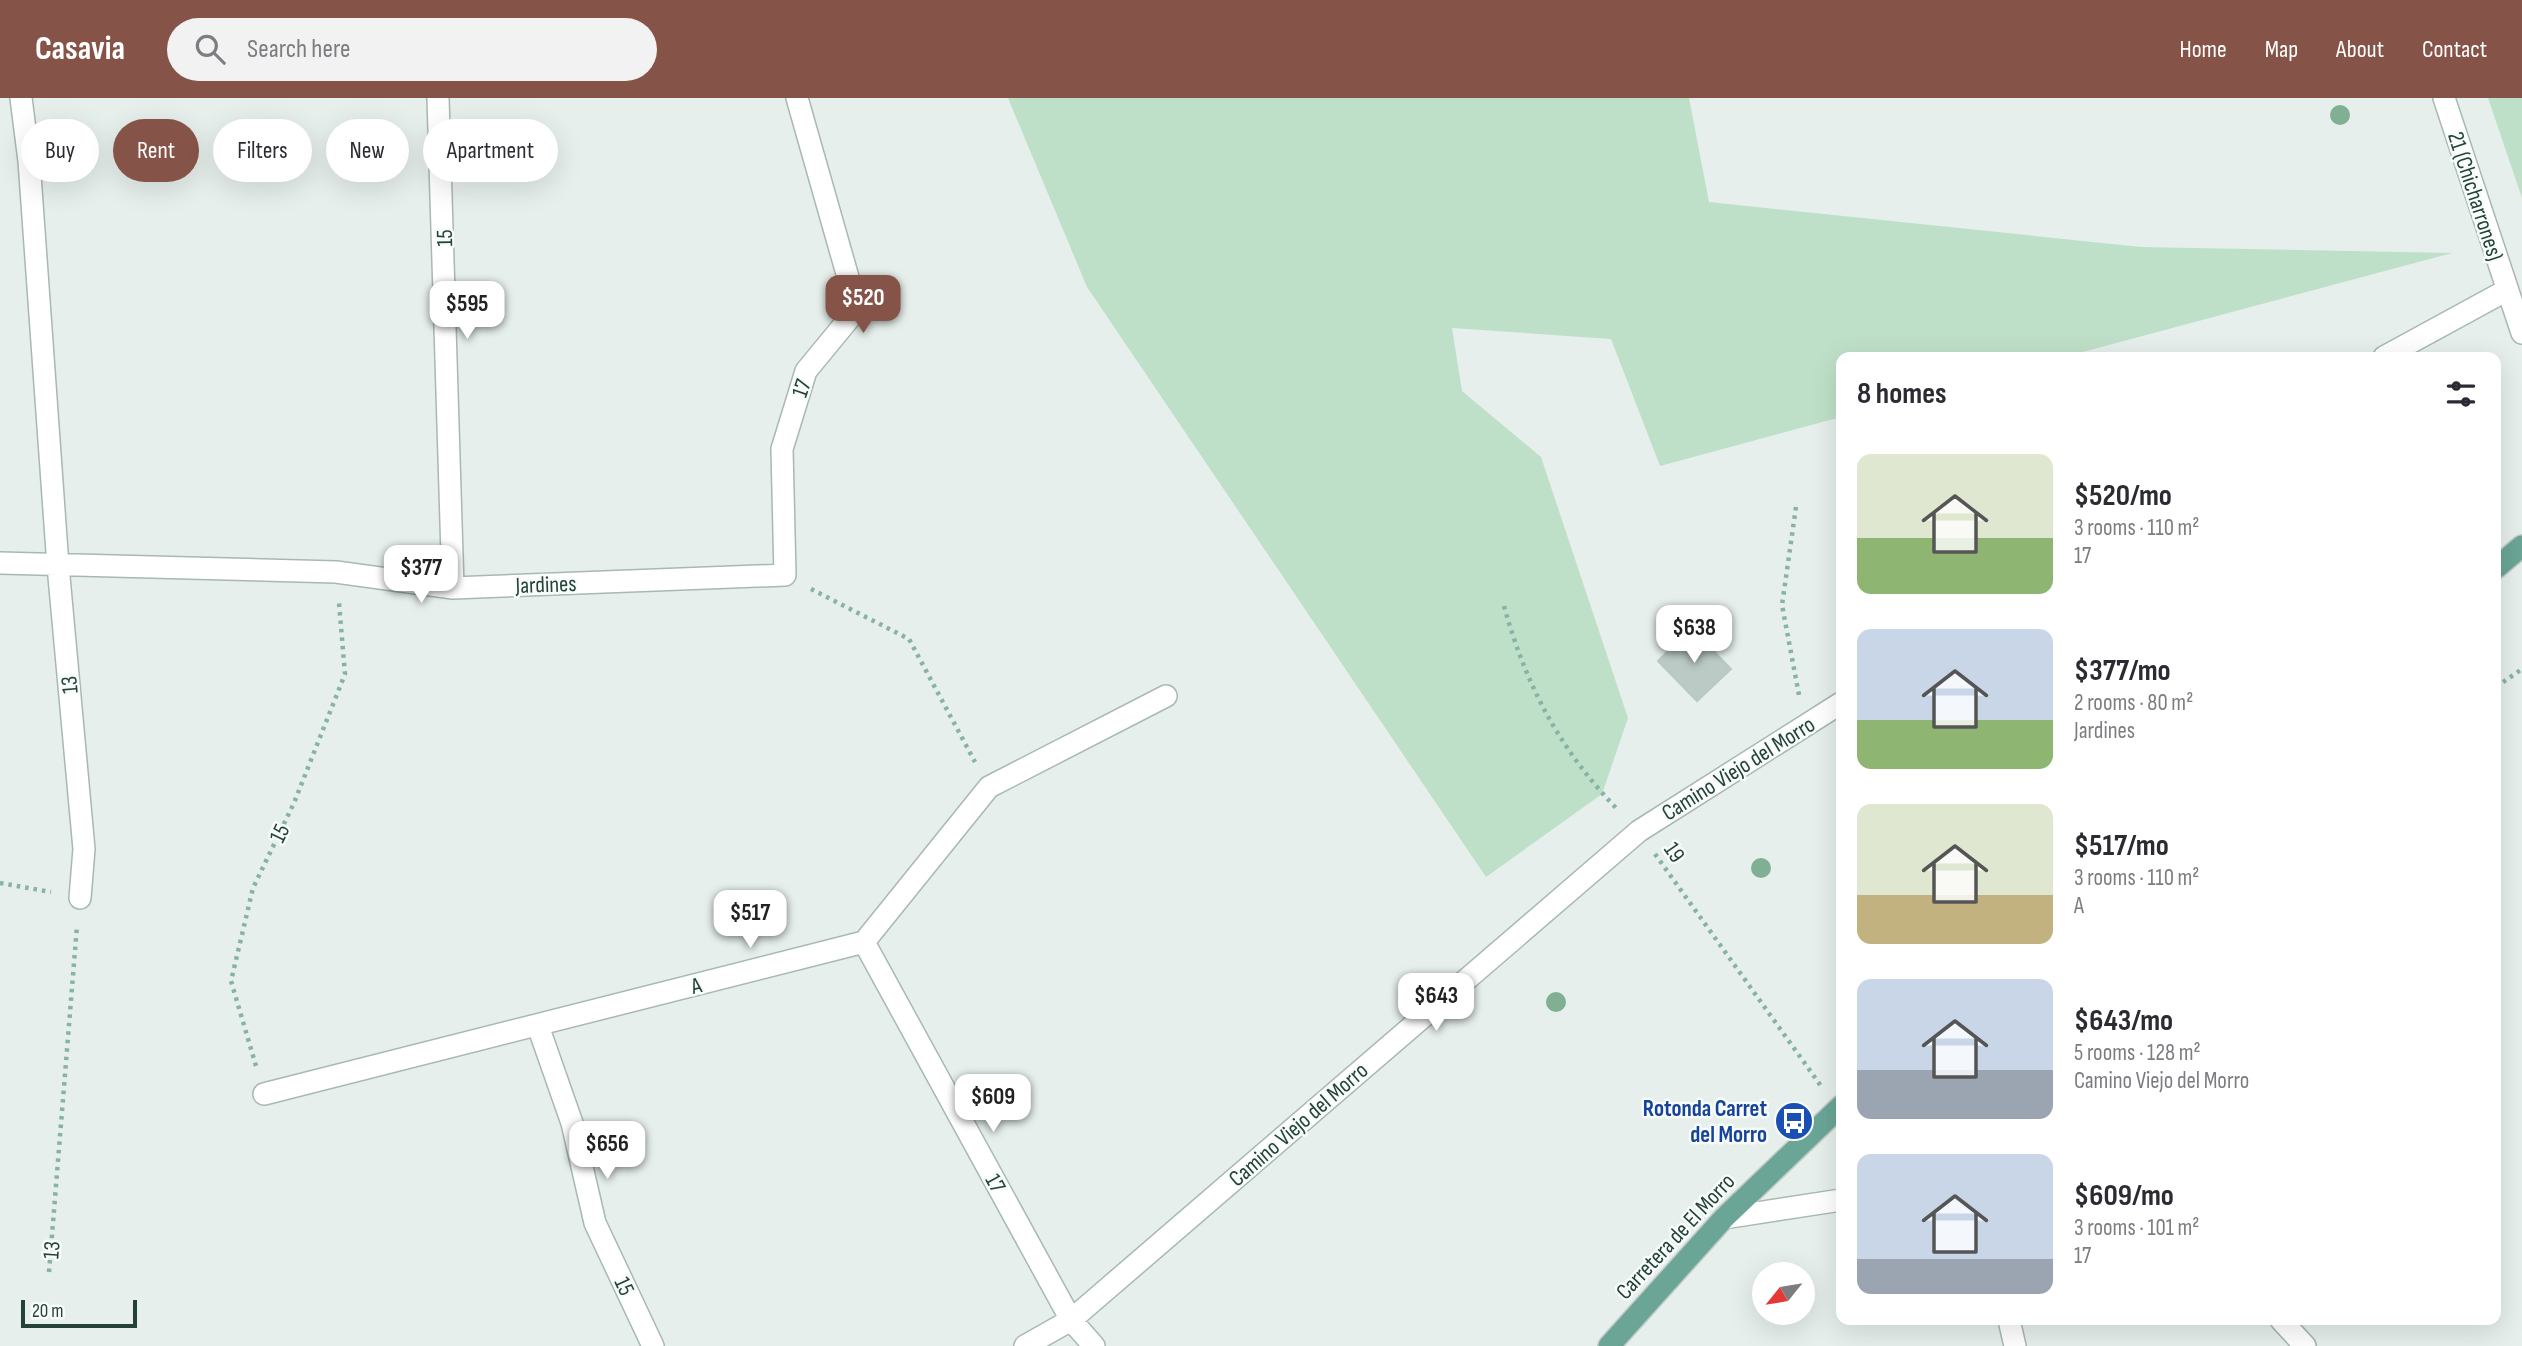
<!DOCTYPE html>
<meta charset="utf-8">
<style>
body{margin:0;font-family:"Sofia Sans Condensed",sans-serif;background:#f2f2f3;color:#2b2b33;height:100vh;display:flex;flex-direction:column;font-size:26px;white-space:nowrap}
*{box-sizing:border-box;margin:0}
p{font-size:23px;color:#7c7c81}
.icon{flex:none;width:38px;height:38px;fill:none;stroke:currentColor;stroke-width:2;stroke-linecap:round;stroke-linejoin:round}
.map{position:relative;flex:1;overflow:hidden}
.drawer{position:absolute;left:1836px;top:254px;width:665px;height:973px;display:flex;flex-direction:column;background:#fff;border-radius:14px;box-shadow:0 7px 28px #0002}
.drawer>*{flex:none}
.guide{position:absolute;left:21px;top:21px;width:665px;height:63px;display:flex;gap:14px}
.needle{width:46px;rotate:240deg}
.fabs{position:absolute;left:1752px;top:1164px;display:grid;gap:14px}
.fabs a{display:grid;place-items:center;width:63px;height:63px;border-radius:50%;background:#fff;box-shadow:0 7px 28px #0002;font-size:35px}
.scale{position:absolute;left:21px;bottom:18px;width:116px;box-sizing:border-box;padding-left:7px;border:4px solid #24423a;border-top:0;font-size:19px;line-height:24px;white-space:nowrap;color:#24423a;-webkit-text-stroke:5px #f7fbf9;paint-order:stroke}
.price{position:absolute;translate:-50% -60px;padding:0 16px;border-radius:14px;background:#fff;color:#222;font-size:23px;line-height:46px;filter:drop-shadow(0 2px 4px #0008)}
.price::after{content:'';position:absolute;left:50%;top:42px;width:21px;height:16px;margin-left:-10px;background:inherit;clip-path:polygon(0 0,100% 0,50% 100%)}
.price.active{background:#855347;color:#fff}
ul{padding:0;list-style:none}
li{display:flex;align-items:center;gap:21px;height:175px;padding:0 21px}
li span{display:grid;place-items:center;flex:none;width:196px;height:140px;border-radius:14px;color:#555}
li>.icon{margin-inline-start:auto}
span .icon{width:84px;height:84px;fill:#fffc;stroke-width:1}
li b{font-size:30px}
h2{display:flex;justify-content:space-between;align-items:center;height:84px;padding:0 21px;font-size:30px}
.chip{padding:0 24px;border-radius:32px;background:#fff;box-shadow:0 7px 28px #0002;font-size:24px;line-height:63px}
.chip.active{background:#855347;color:#fff}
header{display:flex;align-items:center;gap:42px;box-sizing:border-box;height:98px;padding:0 35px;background:#855347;color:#fff}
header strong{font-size:33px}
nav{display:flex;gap:38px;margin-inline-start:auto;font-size:24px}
.search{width:490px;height:63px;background:#f2f2f3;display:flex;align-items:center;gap:18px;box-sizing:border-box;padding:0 24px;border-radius:38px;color:#7c7c81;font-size:26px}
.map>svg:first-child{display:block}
.green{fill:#bfe0c8}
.building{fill:#bbcac4;stroke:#b8c9c2;stroke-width:2}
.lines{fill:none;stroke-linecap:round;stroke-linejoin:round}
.minor-casing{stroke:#a8b8b2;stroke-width:24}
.tertiary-casing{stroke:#a8b8b2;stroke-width:24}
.primary-casing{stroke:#c2cac8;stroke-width:24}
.path{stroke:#86b3a5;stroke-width:4.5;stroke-dasharray:3.5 5;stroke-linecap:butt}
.minor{stroke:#fff;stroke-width:21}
.tertiary{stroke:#fff;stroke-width:21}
.primary{stroke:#6aa596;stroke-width:21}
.tree{fill:#80af93}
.labels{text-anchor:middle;stroke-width:5;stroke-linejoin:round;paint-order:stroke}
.street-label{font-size:23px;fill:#24423a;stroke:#f7fbf9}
.transit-label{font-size:23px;font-weight:bold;fill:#164399;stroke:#f7fbf9;text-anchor:end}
</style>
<header>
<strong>Casavia</strong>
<div class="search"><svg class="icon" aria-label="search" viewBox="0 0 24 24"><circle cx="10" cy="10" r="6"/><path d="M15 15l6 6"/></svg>Search here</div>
<nav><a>Home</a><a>Map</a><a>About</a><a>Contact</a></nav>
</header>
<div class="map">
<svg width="2522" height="1248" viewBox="0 0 2522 1248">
<rect width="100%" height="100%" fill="#e6efeb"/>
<path class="green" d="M 1008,0 L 1689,0 L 1709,104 L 2141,149 L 2452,155 L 2064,259 L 1841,259 L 1841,319 L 1660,368 L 1611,241 L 1452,230 L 1462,293 L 1541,359 L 1628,620 L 1602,696 L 1486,779 L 1087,189 Z
M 2488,0 L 2522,0 L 2522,100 Z"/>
<path class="building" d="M 1691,530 L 1731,571 L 1697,603 L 1658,563 Z"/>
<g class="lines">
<defs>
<path id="minor" d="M 21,0 L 29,63 L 58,468 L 84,751 L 80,800
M 438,0 L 453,490
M 2384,259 L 2507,192
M 0,465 L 336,474 L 453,490 L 785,477 L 782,351 L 806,273 L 857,211 L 797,0
M 864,844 L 1071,1222 L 1094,1248
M 538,928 L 572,1025 L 595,1125 L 653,1248
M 264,996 L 864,844 L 989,689 L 1166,598
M 1025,1248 L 1071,1222 L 1639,733 L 1841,605"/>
<path id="tertiary" d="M 2444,0 L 2522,235
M 1724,1120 L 1841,1102
M 2009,1222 L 2015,1248
M 2281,1222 L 2305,1248"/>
<path id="primary" d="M 2496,470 L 2522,448
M 1609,1248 L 1724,1120 L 1841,1008"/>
</defs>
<use href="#minor" class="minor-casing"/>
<use href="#tertiary" class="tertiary-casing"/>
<use href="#primary" class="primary-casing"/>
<path class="path" d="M 1796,409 L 1782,507 L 1799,597
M 811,491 L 909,541 L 975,664
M 1504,508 C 1526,588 1560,652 1618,712
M 2496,589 L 2522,571
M 1655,756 L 1821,988
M 0,785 L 51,794
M 256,968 L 231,883 L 253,790 L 294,705 L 345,576 L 339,505
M 49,1174 L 77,828"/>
<use href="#minor" class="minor"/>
<use href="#tertiary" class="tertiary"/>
<use href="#primary" class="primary"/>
</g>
<g class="tree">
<circle cx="2340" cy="17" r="10"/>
<circle cx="1761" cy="770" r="10"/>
<circle cx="1556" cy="904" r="10"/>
</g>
<defs>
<symbol id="bus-disc" viewBox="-11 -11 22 22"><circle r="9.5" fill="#1a4fb4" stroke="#f7fbf9"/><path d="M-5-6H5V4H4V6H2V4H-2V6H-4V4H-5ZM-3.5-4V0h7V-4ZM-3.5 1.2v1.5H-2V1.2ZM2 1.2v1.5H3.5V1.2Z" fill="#fff"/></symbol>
</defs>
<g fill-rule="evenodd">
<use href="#bus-disc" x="1772" y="1001" width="44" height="44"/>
</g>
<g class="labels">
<g class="street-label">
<text transform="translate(2476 98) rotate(72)" y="8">21 (Chicharrones)</text>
<text transform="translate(444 140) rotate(-91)" y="8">15</text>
<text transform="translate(801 290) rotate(-71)" y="8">17</text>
<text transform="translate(546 486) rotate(-2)" y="8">Jardines</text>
<text transform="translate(69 587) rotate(-95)" y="8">13</text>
<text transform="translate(1738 670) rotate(-32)" y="8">Camino Viejo del Morro</text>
<text transform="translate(279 735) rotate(-64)" y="8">15</text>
<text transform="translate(1675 754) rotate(55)" y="8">19</text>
<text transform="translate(696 887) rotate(-14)" y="8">A</text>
<text transform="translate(1298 1026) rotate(-41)" y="8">Camino Viejo del Morro</text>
<text transform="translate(996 1085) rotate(61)" y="8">17</text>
<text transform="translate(1675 1138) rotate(-47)" y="8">Carretera de El Morro</text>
<text transform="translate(51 1152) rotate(-86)" y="8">13</text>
<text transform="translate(625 1188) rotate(65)" y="8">15</text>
</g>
<g class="transit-label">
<text x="1767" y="1018">Rotonda Carret<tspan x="1767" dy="26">del Morro</tspan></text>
</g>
</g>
</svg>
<div class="fabs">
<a><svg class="needle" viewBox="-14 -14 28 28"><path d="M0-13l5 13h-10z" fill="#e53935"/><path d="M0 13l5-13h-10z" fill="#7c7c81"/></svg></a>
</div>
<div class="scale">20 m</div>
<b class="price active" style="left:863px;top:237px">$520</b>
<b class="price" style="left:467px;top:243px">$595</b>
<b class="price" style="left:421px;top:507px">$377</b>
<b class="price" style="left:1694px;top:567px">$638</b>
<b class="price" style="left:750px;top:852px">$517</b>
<b class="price" style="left:1436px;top:935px">$643</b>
<b class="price" style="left:993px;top:1036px">$609</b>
<b class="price" style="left:607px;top:1083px">$656</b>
<div class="guide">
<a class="chip">Buy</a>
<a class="chip active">Rent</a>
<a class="chip">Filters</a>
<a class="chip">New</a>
<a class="chip">Apartment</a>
</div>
<section class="drawer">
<h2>8 homes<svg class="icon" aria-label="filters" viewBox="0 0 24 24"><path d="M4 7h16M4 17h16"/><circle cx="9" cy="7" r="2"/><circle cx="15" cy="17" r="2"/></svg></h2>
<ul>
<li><span style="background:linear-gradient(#dfe7d0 60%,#8fb573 0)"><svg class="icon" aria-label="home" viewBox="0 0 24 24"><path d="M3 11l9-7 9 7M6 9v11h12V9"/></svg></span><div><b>$520/mo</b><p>3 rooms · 110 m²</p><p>17</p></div></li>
<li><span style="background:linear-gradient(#c9d6e8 65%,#8fb573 0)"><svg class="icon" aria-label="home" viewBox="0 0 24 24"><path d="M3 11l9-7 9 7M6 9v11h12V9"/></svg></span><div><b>$377/mo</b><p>2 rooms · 80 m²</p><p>Jardines</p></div></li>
<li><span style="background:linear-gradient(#dfe7d0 65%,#c2b280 0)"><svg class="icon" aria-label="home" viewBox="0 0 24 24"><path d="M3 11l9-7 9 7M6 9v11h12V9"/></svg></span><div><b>$517/mo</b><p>3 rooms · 110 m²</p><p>A</p></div></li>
<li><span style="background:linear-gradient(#c9d6e8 65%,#9aa5b1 0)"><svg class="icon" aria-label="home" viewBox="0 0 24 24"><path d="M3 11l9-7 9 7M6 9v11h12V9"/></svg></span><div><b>$643/mo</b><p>5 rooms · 128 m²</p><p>Camino Viejo del Morro</p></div></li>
<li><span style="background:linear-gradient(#c9d6e8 75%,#9aa5b1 0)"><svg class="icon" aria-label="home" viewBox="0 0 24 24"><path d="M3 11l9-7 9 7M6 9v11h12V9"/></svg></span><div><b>$609/mo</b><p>3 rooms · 101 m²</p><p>17</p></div></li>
</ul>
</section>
</div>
